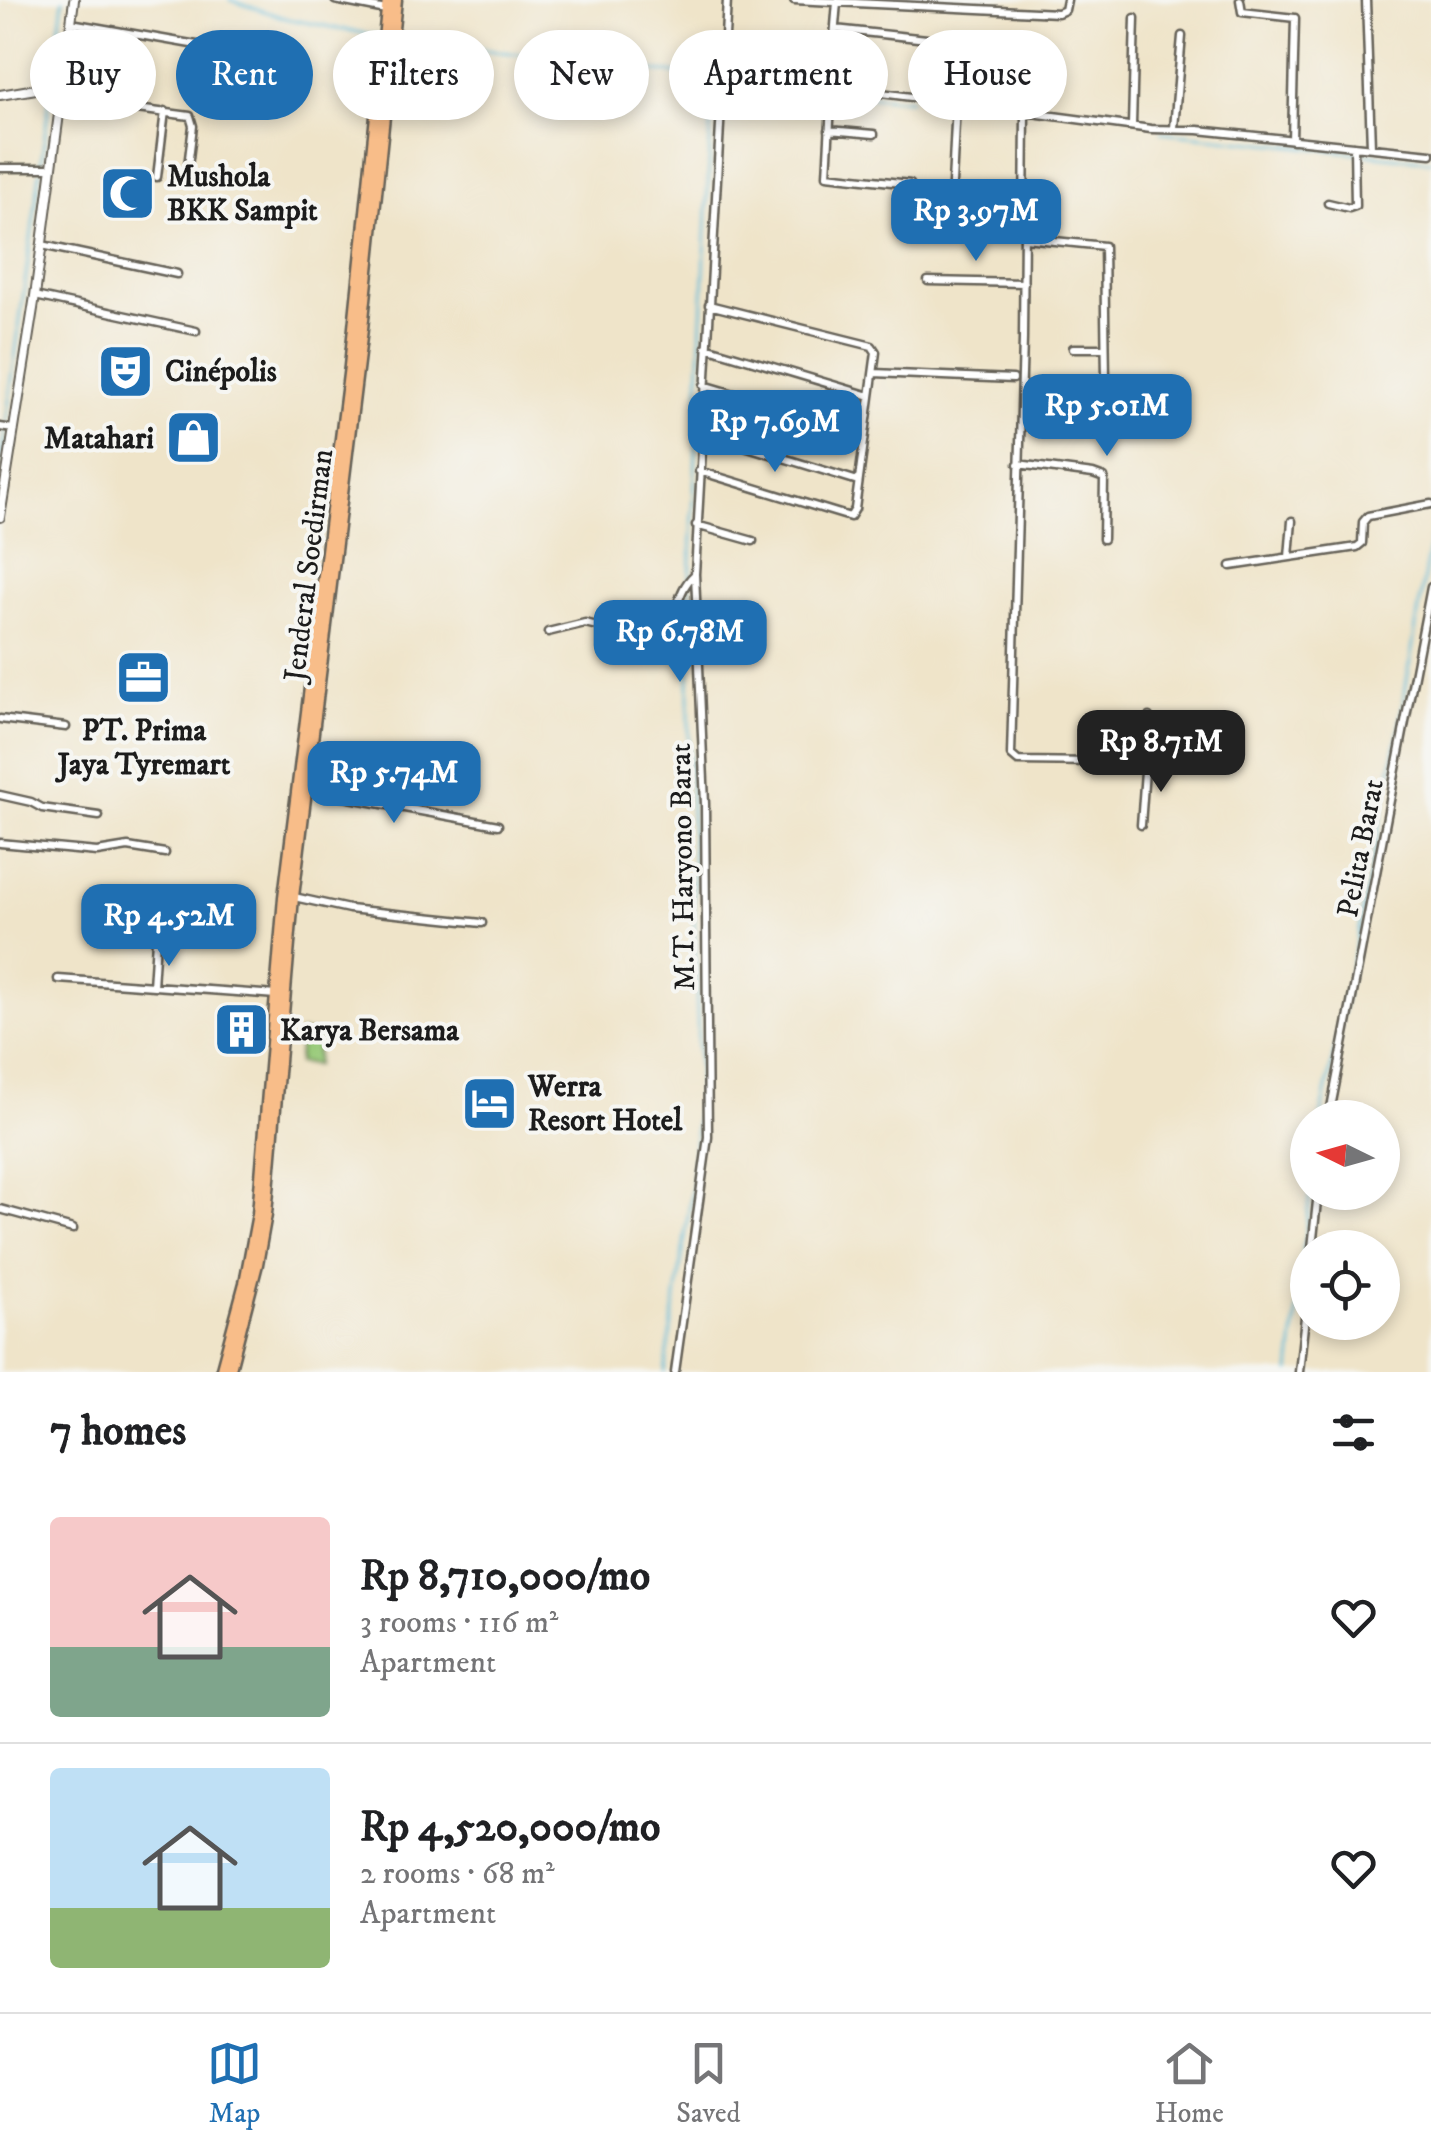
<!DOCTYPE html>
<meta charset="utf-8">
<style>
body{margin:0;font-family:"IM FELL DW Pica",serif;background:#f6f6f6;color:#202124;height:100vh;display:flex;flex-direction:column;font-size:38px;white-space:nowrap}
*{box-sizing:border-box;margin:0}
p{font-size:32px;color:#757577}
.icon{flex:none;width:55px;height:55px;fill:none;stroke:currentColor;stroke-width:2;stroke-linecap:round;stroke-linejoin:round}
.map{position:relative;height:1372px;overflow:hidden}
.side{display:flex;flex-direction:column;background:#fff;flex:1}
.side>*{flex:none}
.banner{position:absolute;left:30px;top:30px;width:1372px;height:90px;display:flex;gap:20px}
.needle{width:65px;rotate:275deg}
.fabs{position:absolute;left:1290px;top:1100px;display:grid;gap:20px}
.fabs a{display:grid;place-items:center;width:110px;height:110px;border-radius:50%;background:#fff;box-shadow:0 5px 15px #0003;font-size:50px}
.price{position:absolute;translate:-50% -85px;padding:0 22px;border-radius:20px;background:#1f6fb2;color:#fff;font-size:32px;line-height:65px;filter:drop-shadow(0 2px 5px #0008)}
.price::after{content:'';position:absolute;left:50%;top:60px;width:30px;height:22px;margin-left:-15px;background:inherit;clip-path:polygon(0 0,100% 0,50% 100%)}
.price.selected{background:#222;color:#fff}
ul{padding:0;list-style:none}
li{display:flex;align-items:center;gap:30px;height:250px;padding:0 50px}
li+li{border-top:2px solid #e0e0e0}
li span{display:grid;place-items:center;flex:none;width:280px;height:200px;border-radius:10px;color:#555}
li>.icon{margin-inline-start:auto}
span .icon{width:120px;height:120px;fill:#fffc;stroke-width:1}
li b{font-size:42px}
h2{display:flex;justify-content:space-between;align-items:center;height:120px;padding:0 50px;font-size:42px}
.chip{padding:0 35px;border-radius:45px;background:#fff;box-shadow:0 5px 15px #0003;font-size:35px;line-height:90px}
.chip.selected{background:#1f6fb2;color:#fff}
.tab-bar{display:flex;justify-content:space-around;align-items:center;height:140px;border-top:2px solid #e0e0e0;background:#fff;font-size:28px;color:#757577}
.tab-bar a{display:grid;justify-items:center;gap:5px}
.tab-bar .selected{color:#1f6fb2}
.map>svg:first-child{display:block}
.green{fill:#9acb7a;stroke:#5b744b;stroke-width:2.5}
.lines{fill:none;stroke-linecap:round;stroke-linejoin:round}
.stream{stroke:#5cbbda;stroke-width:2.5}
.minor-casing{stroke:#666259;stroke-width:11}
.tertiary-casing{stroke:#666259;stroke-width:12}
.trunk-casing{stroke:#666259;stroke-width:15}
.minor{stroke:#fff;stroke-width:6}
.tertiary{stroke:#fff;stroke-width:8}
.trunk{stroke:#f8bd89;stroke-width:10}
.labels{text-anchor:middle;stroke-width:8;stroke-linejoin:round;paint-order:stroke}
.poi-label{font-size:30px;font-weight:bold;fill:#1c1c1c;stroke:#f6f6f2;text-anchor:start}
.street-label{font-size:30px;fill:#1c1c1c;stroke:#f6f6f2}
</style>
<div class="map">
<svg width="1431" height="1372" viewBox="0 0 1431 1372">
<rect width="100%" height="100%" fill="#f6f6f2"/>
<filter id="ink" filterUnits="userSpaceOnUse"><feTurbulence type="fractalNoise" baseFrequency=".01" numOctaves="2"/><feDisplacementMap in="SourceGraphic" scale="20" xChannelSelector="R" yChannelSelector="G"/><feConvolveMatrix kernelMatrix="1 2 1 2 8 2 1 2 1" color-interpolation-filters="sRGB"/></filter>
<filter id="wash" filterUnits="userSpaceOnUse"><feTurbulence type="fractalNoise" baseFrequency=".0048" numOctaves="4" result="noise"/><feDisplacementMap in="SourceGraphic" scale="40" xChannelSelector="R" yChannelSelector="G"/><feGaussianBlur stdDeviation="2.25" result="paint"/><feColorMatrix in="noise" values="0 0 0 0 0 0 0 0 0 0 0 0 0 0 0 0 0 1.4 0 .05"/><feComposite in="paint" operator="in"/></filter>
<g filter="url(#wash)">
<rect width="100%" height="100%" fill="#efe4c9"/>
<path class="green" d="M 300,1032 L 318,1033 L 316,1065 L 298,1063 Z"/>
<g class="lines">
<path class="stream" d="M 230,0 L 288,19 L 379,36
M 398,39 L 718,79
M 733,81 L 910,100
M 52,84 L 63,0
M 1161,132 L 1431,161
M 41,164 L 51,88
M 0,468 L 40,172
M 690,578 L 713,78
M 1321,1118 L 1398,734 L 1431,536
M 665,1372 L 692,1189 L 699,1076 L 689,744 L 689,586
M 1290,1372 L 1310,1192"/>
</g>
</g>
<g filter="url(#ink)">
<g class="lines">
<defs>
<path id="minor" d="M 335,0 L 386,10
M 794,0 L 1058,13 L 1065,10 L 1067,0
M 1240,0 L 1242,12 L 1295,18 L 1292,140
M 1366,0 L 1371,147
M 71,23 L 214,48
M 835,29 L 927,39
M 724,72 L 1151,129 L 1198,130 L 1431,154
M 830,85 L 837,2
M 832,86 L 827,175 L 910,184
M 61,99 L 190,116 L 193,126 L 186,182
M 1025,112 L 1023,339 L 1011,755 L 1018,761 L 1178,763 L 1182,760 L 1184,724
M 1132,125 L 1135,18
M 1174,128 L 1182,36
M 829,130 L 874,134
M 0,168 L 51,168
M 157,177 L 165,111
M 1328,203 L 1349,208 L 1355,206 L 1354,146
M 951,204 L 956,103
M 1025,238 L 1104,246 L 1106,379 L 1109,383 L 1153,384
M 42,245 L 177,274
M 928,281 L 1024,283
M 35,296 L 196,331
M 706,347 L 870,396
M 1073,348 L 1105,348
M 874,373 L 1013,379
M 704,385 L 865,433
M 0,427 L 13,429
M 702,433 L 858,481
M 1018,464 L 1093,474 L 1104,478 L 1103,539
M 699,471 L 850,517 L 855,509 L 876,352 L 872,346 L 709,305
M 696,525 L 753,541
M 1289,557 L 1292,521
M 1231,566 L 1357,547 L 1362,543 L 1363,522 L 1368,516 L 1431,504
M 548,632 L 585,623 L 650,639 L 660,638 C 679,619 675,592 694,575
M 0,719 L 66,727
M 305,790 L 498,825
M 0,795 L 31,802 L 42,808 L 99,816
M 1141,825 L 1149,717
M 0,843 L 97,852 L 128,847 L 165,853
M 294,897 L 349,909 L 482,923
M 130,921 L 157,925 L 153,986
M 58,979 L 276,995
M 1329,1118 L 1431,587
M 0,1209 L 73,1229
M 1312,1248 L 1318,1192
M 675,1372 L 708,1137 L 705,804 L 695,574 L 727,0
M 1299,1372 L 1308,1289"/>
<path id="tertiary" d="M 0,95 L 48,87
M 0,517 L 35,296 L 74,0"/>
<path id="trunk" d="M 221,1372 L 245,1283 L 258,1214 L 284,897 L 350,366 L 388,0
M 229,1372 L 257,1264 L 266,1214 L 293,897 L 362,329 L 396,0"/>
</defs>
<use href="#minor" class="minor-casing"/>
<use href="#tertiary" class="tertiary-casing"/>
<use href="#trunk" class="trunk-casing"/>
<use href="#minor" class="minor"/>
<use href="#tertiary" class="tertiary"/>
<use href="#trunk" class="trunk"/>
</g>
</g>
<defs>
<symbol id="mosque-square" viewBox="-11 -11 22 22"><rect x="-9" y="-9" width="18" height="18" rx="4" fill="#1f6fb2" stroke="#f6f6f2"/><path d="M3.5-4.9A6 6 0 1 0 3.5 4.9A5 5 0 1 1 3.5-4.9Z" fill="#fff"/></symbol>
<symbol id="theatre-square" viewBox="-11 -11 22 22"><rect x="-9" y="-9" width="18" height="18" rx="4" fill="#1f6fb2" stroke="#f6f6f2"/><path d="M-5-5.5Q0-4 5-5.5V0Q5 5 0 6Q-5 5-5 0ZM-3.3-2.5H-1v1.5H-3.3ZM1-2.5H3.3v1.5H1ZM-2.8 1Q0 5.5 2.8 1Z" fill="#fff"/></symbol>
<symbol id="shop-square" viewBox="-11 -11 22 22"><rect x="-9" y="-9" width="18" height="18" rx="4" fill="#1f6fb2" stroke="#f6f6f2"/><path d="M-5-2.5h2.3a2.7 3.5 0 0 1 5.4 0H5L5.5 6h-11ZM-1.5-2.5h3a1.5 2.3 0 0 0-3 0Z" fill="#fff"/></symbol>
<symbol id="office-square" viewBox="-11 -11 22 22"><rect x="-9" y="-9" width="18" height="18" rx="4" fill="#1f6fb2" stroke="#f6f6f2"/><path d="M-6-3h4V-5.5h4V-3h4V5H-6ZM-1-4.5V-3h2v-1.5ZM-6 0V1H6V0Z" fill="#fff"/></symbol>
<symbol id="building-square" viewBox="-11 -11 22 22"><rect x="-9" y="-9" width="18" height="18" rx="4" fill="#1f6fb2" stroke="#f6f6f2"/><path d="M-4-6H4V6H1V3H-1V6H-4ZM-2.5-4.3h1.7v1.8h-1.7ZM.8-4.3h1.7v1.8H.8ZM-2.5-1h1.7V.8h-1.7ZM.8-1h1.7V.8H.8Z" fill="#fff"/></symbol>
<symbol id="hotel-square" viewBox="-11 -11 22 22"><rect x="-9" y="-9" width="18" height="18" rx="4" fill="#1f6fb2" stroke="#f6f6f2"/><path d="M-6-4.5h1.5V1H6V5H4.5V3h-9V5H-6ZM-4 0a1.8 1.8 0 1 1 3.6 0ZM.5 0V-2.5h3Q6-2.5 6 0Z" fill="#fff"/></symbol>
</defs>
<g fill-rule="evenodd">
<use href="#mosque-square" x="96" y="162" width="63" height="63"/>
<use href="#theatre-square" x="94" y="340" width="63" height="63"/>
<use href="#shop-square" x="162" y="406" width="63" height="63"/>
<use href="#office-square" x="112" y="646" width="63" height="63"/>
<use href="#building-square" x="210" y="998" width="63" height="63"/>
<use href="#hotel-square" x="458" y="1072" width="63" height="63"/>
</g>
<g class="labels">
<g class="poi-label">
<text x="167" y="186">Mushola<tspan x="167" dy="34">BKK Sampit</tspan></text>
<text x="165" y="381">Cinépolis</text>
<text x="154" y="448" text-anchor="end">Matahari</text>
<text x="144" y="740" text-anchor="middle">PT. Prima<tspan x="144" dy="34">Jaya Tyremart</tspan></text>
<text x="280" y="1040">Karya Bersama</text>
<text x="528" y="1096">Werra<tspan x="528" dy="34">Resort Hotel</tspan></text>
</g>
<g class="street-label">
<text transform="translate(308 565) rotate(-83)" y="10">Jenderal Soedirman</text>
<text transform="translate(1360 848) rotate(-79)" y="10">Pelita Barat</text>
<text transform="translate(682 867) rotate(-91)" y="10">M.T. Haryono Barat</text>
</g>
</g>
</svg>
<div class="fabs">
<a><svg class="needle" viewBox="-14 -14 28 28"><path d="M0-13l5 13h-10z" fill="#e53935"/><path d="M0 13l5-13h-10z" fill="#757577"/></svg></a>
<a><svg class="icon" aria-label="locate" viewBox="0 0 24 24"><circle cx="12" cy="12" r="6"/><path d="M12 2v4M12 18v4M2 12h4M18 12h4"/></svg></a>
</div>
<b class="price" style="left:976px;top:264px">Rp 3.97M</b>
<b class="price" style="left:1107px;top:459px">Rp 5.01M</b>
<b class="price" style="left:775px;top:475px">Rp 7.69M</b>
<b class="price" style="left:680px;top:685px">Rp 6.78M</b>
<b class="price selected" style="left:1161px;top:795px">Rp 8.71M</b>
<b class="price" style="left:394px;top:826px">Rp 5.74M</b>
<b class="price" style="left:169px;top:969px">Rp 4.52M</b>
<div class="banner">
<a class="chip">Buy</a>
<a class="chip selected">Rent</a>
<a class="chip">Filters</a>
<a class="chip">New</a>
<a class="chip">Apartment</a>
<a class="chip">House</a>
</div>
</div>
<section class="side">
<h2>7 homes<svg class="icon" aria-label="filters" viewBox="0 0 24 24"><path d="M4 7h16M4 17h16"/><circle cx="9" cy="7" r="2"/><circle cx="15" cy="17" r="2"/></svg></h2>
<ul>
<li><span style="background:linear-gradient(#f6c9c9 65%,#7fa58c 0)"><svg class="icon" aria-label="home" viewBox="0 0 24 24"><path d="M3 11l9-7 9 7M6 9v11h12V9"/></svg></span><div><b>Rp 8,710,000/mo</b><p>3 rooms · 116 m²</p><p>Apartment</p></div><svg class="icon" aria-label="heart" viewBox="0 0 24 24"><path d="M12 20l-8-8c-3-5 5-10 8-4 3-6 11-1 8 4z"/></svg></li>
<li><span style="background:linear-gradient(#bfe0f5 70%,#8fb573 0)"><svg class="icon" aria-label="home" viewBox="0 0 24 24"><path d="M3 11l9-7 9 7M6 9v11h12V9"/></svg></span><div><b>Rp 4,520,000/mo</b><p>2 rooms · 68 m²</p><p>Apartment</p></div><svg class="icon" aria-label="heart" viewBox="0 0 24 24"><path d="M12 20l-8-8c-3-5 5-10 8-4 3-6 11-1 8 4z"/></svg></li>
</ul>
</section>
<nav class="tab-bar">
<a class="selected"><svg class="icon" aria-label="map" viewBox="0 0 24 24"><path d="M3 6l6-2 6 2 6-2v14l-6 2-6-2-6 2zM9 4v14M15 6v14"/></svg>Map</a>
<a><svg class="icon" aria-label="saved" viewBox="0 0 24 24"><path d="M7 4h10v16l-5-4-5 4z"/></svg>Saved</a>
<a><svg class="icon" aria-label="home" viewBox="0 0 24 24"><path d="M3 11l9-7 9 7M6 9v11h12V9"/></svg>Home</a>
</nav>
